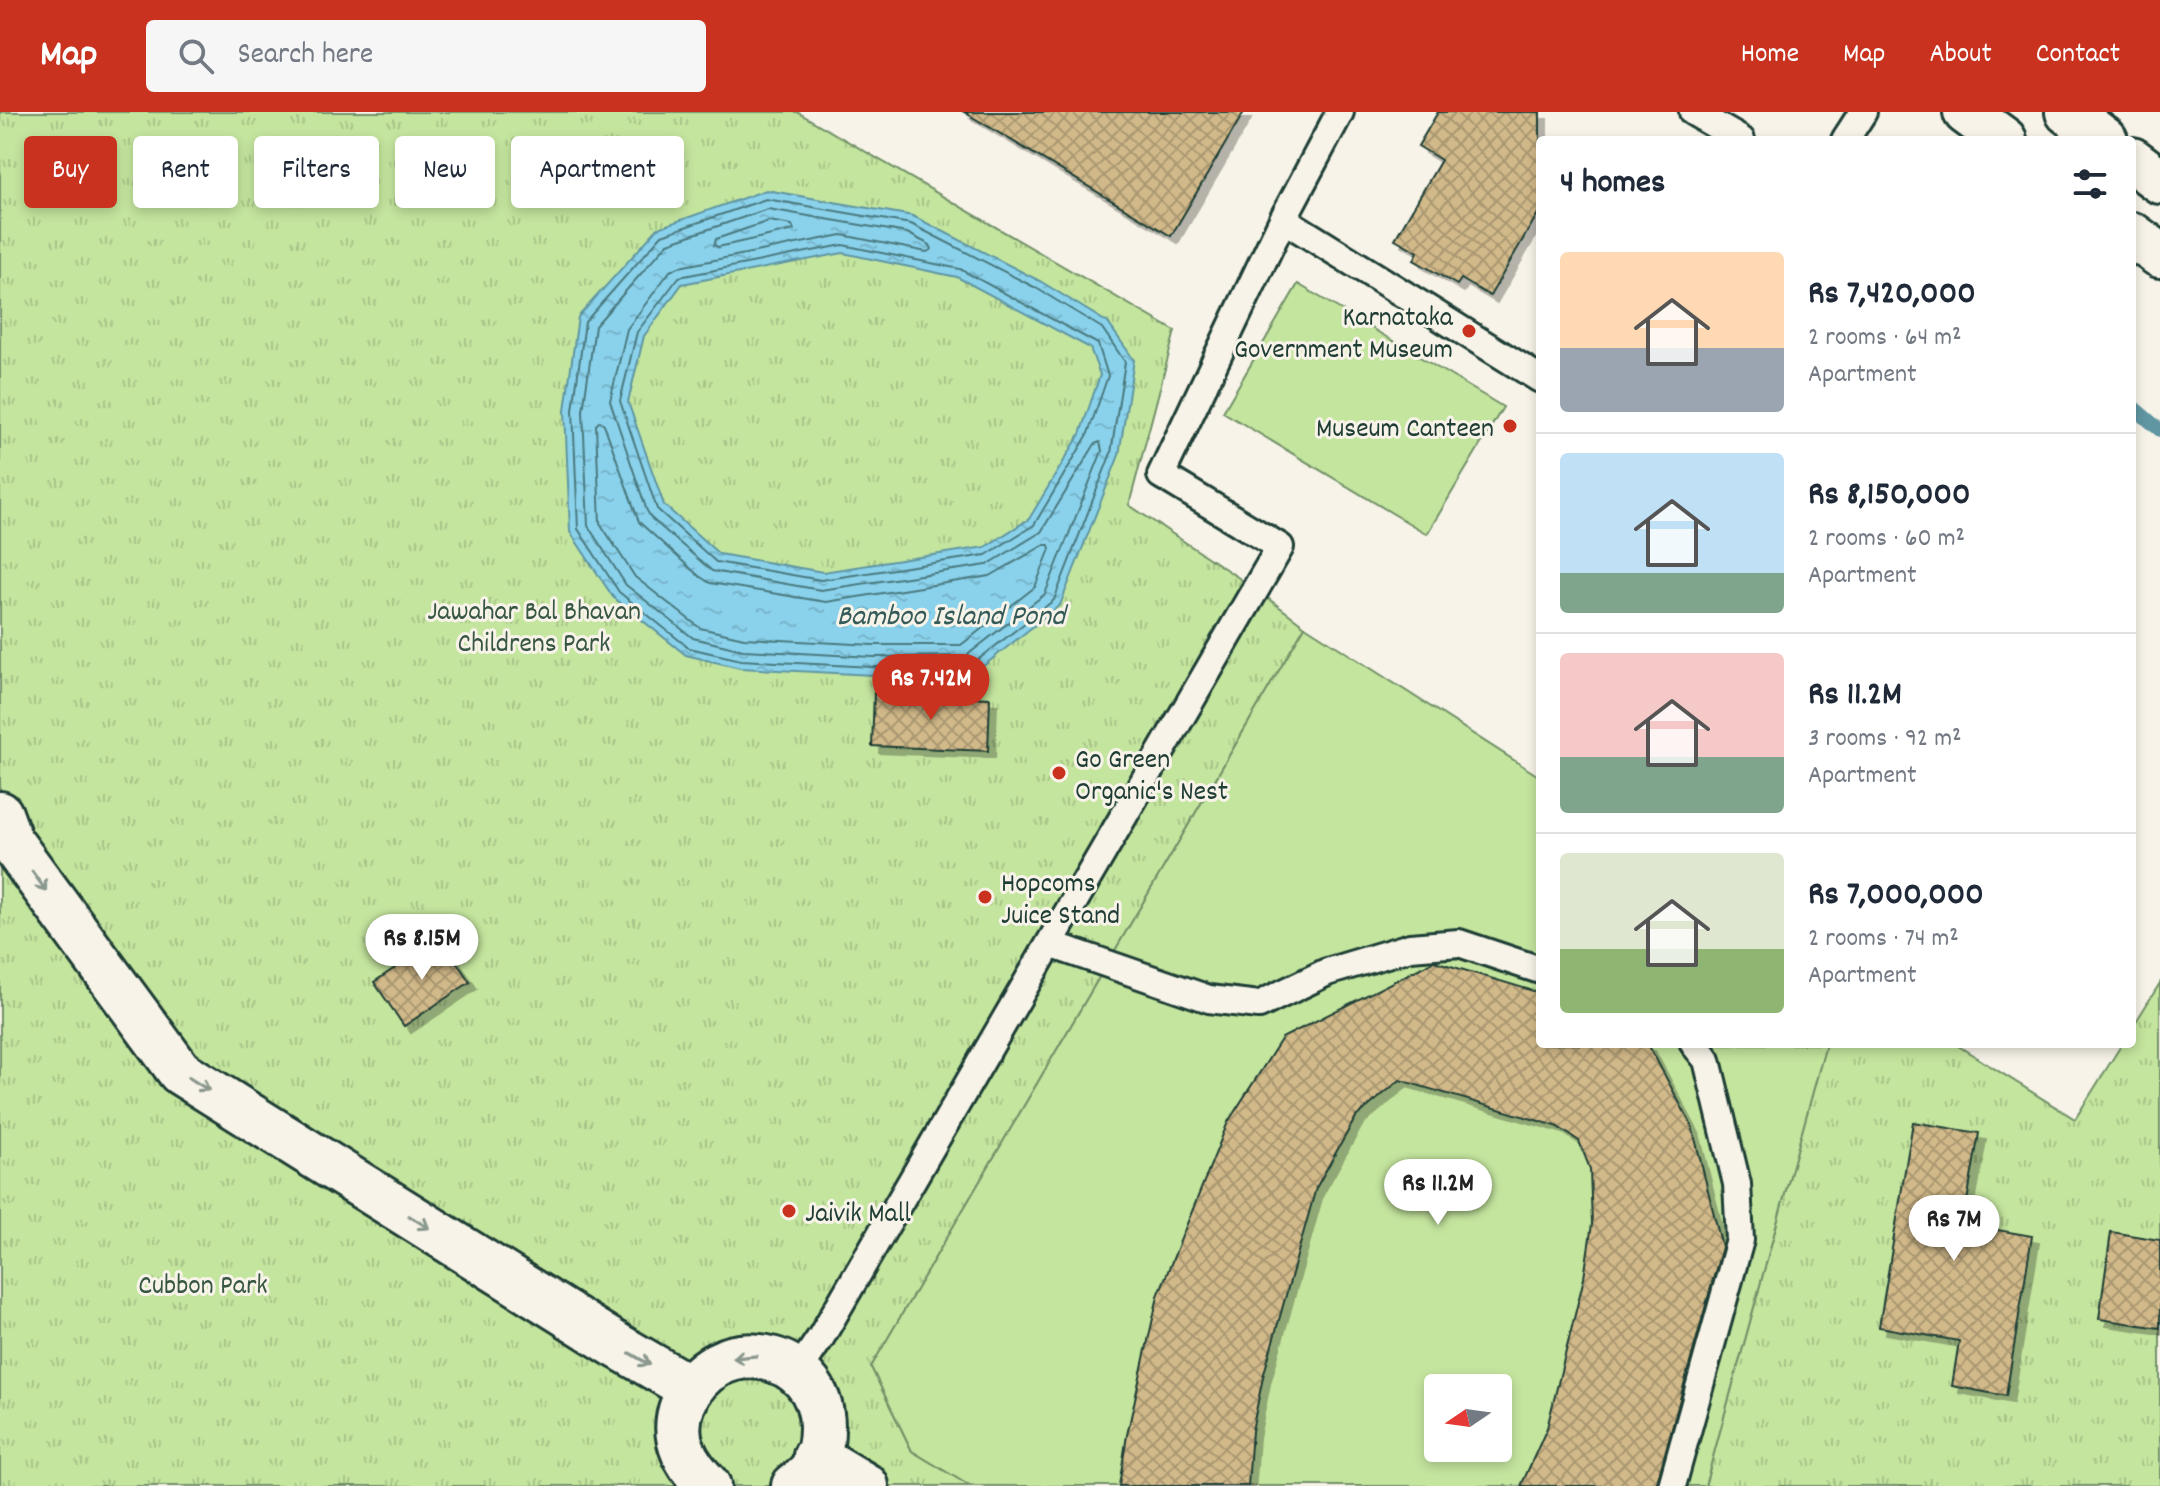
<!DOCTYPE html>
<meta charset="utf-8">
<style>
body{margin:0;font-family:Dekko,sans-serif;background:#f6f6f7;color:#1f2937;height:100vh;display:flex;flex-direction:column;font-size:30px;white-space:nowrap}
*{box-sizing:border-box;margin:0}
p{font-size:26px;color:#747a83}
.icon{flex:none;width:44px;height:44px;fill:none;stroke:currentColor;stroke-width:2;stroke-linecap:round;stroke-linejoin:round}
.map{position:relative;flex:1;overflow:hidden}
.side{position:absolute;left:1536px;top:24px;width:600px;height:912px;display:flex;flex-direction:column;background:#fff;border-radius:8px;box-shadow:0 4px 12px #0003}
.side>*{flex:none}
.hud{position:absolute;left:24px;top:24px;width:760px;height:72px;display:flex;gap:16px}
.needle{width:52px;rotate:257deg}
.controls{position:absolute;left:1424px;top:1262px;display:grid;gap:16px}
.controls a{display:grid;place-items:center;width:88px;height:88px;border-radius:8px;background:#fff;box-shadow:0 4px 12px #0003;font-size:40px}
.price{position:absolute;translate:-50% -68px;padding:0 18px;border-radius:28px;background:#fff;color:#222;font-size:26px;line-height:52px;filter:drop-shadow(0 2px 4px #0008)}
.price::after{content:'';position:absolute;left:50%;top:48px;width:24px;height:18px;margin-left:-12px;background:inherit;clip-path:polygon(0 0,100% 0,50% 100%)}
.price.current{background:#c8321e;color:#fff}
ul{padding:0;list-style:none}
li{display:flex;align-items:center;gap:24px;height:200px;padding:0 24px}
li+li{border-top:2px solid #e0e1e3}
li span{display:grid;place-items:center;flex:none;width:224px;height:160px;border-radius:8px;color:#555}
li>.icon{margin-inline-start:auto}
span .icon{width:96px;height:96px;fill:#fffc;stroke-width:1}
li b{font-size:34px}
h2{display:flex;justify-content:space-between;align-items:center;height:96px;padding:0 24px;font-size:34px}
.pill{padding:0 28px;border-radius:8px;background:#fff;box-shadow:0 4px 12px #0003;font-size:28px;line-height:72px}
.pill.current{background:#c8321e;color:#fff}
header{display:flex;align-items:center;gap:48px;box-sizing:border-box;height:112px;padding:0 40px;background:#c8321e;color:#fff}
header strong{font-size:38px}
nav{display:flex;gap:44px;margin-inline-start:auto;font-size:28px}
.search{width:560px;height:72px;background:#f6f6f7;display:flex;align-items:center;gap:20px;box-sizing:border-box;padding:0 28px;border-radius:8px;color:#747a83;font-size:30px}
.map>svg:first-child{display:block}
.park{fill:url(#park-tufts);stroke:#729169;stroke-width:2}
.garden{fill:#c4e59e;stroke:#729169;stroke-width:2;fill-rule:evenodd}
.water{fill:url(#water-ripples);stroke:#5f96a2;stroke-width:2;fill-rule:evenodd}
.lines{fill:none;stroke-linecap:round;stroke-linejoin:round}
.shore{stroke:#4a797e;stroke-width:2}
.stream{stroke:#5f96a2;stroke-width:14}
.building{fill:url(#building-cross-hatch);stroke:#1f3d34;stroke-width:2;filter:url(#shadow)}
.service-casing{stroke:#1f3d34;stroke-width:32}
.minor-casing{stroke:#1f3d34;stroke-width:50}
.secondary-casing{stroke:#1f3d34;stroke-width:50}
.service{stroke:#f7f3e8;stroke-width:26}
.minor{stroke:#f7f3e8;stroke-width:44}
.secondary{stroke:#f7f3e8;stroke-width:44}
.oneway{stroke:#8b988e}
.poi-dot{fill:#c8321e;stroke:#f7f3e8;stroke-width:3}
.labels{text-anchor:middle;stroke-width:6;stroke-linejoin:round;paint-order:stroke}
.poi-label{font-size:28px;fill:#1f3d34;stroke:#f7f3e8;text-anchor:start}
.park-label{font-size:28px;fill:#385644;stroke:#f7f3e8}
.water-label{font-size:30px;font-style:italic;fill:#345b59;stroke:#f7f3e8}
</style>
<header>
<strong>Map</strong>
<div class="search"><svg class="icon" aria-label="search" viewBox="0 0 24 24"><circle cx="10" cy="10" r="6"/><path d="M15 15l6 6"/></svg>Search here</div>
<nav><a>Home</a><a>Map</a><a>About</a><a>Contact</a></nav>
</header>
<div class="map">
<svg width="2160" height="1374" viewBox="0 0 2160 1374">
<defs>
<pattern id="park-tufts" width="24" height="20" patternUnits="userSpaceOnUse" patternTransform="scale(2)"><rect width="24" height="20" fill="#c4e59e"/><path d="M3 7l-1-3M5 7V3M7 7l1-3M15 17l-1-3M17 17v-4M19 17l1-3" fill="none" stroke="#a8c589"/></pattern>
<pattern id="water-ripples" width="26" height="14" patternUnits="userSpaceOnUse" patternTransform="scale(2)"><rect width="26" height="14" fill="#8ad2ec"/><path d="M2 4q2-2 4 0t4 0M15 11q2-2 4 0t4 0" fill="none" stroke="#77b5cb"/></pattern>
<pattern id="building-cross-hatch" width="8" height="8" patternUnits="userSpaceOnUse" patternTransform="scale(2)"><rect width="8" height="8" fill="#d2b989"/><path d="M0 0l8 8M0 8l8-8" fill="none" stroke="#aa9871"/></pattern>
<filter id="shadow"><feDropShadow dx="7" dy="7" stdDeviation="0" flood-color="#0004"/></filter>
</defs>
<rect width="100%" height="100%" fill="#f7f3e8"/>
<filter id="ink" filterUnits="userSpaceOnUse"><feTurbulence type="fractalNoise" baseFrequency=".0125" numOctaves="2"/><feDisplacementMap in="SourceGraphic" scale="16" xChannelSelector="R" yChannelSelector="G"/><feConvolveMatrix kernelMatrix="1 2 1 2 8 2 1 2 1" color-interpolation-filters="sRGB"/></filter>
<g filter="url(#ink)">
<path class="park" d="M 0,0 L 797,0 L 1175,219 L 1129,393 L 1254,476 L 1305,514 L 871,1255 L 912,1339 L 970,1374 L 0,1374 Z
M 2160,871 L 2160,1374 L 1705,1374 L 1826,932 L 1955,932 L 2075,1007 L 2122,932 L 2132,932 L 2132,916 Z"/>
<path class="garden" d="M 1298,172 L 1503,295 L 1427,422 L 1223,300 Z
M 1305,514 L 1540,665 L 1540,932 L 1826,932 L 1705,1374 L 970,1374 L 912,1339 L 871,1255 ZM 1438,1276 L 1498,1276 L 1498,1336 L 1438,1336 Z"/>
<path class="water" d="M 766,78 L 913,104 L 1040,169 L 1108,211 L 1134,248 L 1119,343 L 1060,493 L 972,563 L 873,563 L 740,556 L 686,543 L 613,485 L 570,420 L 565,298 L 578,205 L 658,116 ZM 843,141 L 957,165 L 1090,236 L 1100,263 L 1080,322 L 1029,407 L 985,435 L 823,460 L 719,442 L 664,393 L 628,290 L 644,224 L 682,172 Z"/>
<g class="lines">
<path class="shore" d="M 766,87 L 911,112 L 1036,176 L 1102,216 L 1125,250 L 1111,341 L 1054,488 L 970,554 L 873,555 L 741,548 L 689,536 L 619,480 L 578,417 L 573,298 L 585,210 L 662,123 Z
M 768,97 L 907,121 L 930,133 L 932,137 L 927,140 L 842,123 L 679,155 L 670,159 L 627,217 L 610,289 L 647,399 L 652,407 L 712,459 L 821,478 L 987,453 L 1041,420 L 1095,332 L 1100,330 L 1102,339 L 1045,482 L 966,544 L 873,545 L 743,538 L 693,526 L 626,473 L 588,414 L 583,299 L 595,214 L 668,131 Z
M 769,109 L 792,113 L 794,118 L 718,135 L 714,133 L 716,127 Z
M 843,133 L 960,157 L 1098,232 L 1108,264 L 1087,324 L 1034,413 L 986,443 L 821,468 L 716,450 L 657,397 L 620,289 L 637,220 L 679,165 Z
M 600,309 L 604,312 L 639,410 L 699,464 L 710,471 L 826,490 L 990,464 L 1044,433 L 1049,433 L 1050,437 L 1035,475 L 961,533 L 873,533 L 744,526 L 700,516 L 635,465 L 600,411 L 596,313 Z"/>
<path class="stream" d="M 2132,294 L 2160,318"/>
</g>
<path class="building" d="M 964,0 L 1244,0 L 1171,124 Z
M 1438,0 L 1540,0 L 1540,98 L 1490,184 L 1461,167 L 1457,173 L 1414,148 L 1418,140 L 1395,127 L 1441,48 L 1418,34 Z
M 874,581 L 990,586 L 988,639 L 872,634 Z
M 440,826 L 470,870 L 404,914 L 374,870 Z
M 1434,849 L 1540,881 L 1540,932 L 1648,932 L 1692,1014 L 1722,1135 L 1656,1374 L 1521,1374 L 1547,1316 L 1584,1166 L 1592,1112 L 1590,1057 L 1579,1029 L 1556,1014 L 1400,968 L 1356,1005 L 1316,1076 L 1263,1265 L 1252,1319 L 1248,1374 L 1119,1374 L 1127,1323 L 1158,1184 L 1228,1010 L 1282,926 Z
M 1913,1010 L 1979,1021 L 1963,1112 L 2032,1124 L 2006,1284 L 1952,1274 L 1959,1229 L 1879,1215 Z
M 2111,1120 L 2160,1128 L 2160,1216 L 2099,1207 Z"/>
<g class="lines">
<defs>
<path id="service" d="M 1693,0 L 1741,28
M 1845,28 L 1863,0
M 1283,107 L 1540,267
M 1050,832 L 1209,887 L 1259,893 L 1327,860 L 1410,835 L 1459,831 L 1540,858
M 798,1259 L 821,1225 L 1280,435 L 1161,363 L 1283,107 L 1340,0
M 1672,1374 L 1740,1128 L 1737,1072 L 1707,948 L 1694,932"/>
<path id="minor" d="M 0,702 L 10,729 L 180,960 L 616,1233 L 690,1276
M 816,1344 L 866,1374
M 708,1374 C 685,1351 670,1325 683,1292 C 713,1216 823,1236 822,1316 C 822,1329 819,1345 812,1357 C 808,1363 800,1369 794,1374"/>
<path id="secondary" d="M 1966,0 L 2004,28
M 2068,0 L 2105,28
M 2132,48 L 2160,69
M 2132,123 L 2160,143"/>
</defs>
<use href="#service" class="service-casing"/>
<use href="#minor" class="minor-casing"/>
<use href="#secondary" class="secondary-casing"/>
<use href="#service" class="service"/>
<use href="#minor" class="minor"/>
<use href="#secondary" class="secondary"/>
</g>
<defs><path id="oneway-shaft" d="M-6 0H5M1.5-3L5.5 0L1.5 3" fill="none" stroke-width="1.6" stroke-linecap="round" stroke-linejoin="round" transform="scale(2)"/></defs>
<g class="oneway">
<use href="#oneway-shaft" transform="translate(39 769) rotate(54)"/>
<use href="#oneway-shaft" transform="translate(199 972) rotate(32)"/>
<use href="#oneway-shaft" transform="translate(419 1110) rotate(32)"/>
<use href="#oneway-shaft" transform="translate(745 1245) rotate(175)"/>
<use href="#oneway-shaft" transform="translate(640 1247) rotate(30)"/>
</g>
</g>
<g class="poi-dot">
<circle cx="1469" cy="219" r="8"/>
<circle cx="1510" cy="314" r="8"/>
<circle cx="1059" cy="661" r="8"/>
<circle cx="985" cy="785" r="8"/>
<circle cx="789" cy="1099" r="8"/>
</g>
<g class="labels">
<g class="poi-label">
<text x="1453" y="213" text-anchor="end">Karnataka<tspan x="1453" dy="32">Government Museum</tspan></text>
<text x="1494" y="324" text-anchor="end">Museum Canteen</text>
<text x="1075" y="655">Go Green<tspan x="1075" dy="32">Organic's Nest</tspan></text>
<text x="1001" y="779">Hopcoms<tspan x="1001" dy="32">Juice Stand</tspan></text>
<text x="805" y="1109">Jaivik Mall</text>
</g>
<g class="park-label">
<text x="534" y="507">Jawahar Bal Bhavan<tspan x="534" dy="32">Childrens Park</tspan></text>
<text x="203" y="1181">Cubbon Park</text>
</g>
<g class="water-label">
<text x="951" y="512">Bamboo Island Pond</text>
</g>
</g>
</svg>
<div class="controls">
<a><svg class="needle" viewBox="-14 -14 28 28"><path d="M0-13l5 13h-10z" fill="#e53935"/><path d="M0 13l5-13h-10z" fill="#747a83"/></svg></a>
</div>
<b class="price current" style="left:931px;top:610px">Rs 7.42M</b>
<b class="price" style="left:422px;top:870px">Rs 8.15M</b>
<b class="price" style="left:1438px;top:1115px">Rs 11.2M</b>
<b class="price" style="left:1954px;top:1151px">Rs 7M</b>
<div class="hud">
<a class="pill current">Buy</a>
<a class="pill">Rent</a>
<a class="pill">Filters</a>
<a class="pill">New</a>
<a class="pill">Apartment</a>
</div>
<section class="side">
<h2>4 homes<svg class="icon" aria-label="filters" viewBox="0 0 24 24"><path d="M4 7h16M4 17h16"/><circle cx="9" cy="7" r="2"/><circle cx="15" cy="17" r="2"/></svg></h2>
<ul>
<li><span style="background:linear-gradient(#ffd9b3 60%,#9aa5b1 0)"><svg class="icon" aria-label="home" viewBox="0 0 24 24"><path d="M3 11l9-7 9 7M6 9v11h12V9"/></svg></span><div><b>Rs 7,420,000</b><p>2 rooms · 64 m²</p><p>Apartment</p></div></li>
<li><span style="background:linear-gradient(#bfe0f5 75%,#7fa58c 0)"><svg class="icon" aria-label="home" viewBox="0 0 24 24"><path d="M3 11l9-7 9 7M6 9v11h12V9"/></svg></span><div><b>Rs 8,150,000</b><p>2 rooms · 60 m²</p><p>Apartment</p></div></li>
<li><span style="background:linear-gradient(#f6c9c9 65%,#7fa58c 0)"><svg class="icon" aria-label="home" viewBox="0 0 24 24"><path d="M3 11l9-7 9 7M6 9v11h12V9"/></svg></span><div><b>Rs 11.2M</b><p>3 rooms · 92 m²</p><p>Apartment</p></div></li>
<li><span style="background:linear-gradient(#dfe7d0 60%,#8fb573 0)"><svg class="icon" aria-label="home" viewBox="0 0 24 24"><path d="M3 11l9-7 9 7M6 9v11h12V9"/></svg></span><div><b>Rs 7,000,000</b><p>2 rooms · 74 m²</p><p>Apartment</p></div></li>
</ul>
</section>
</div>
